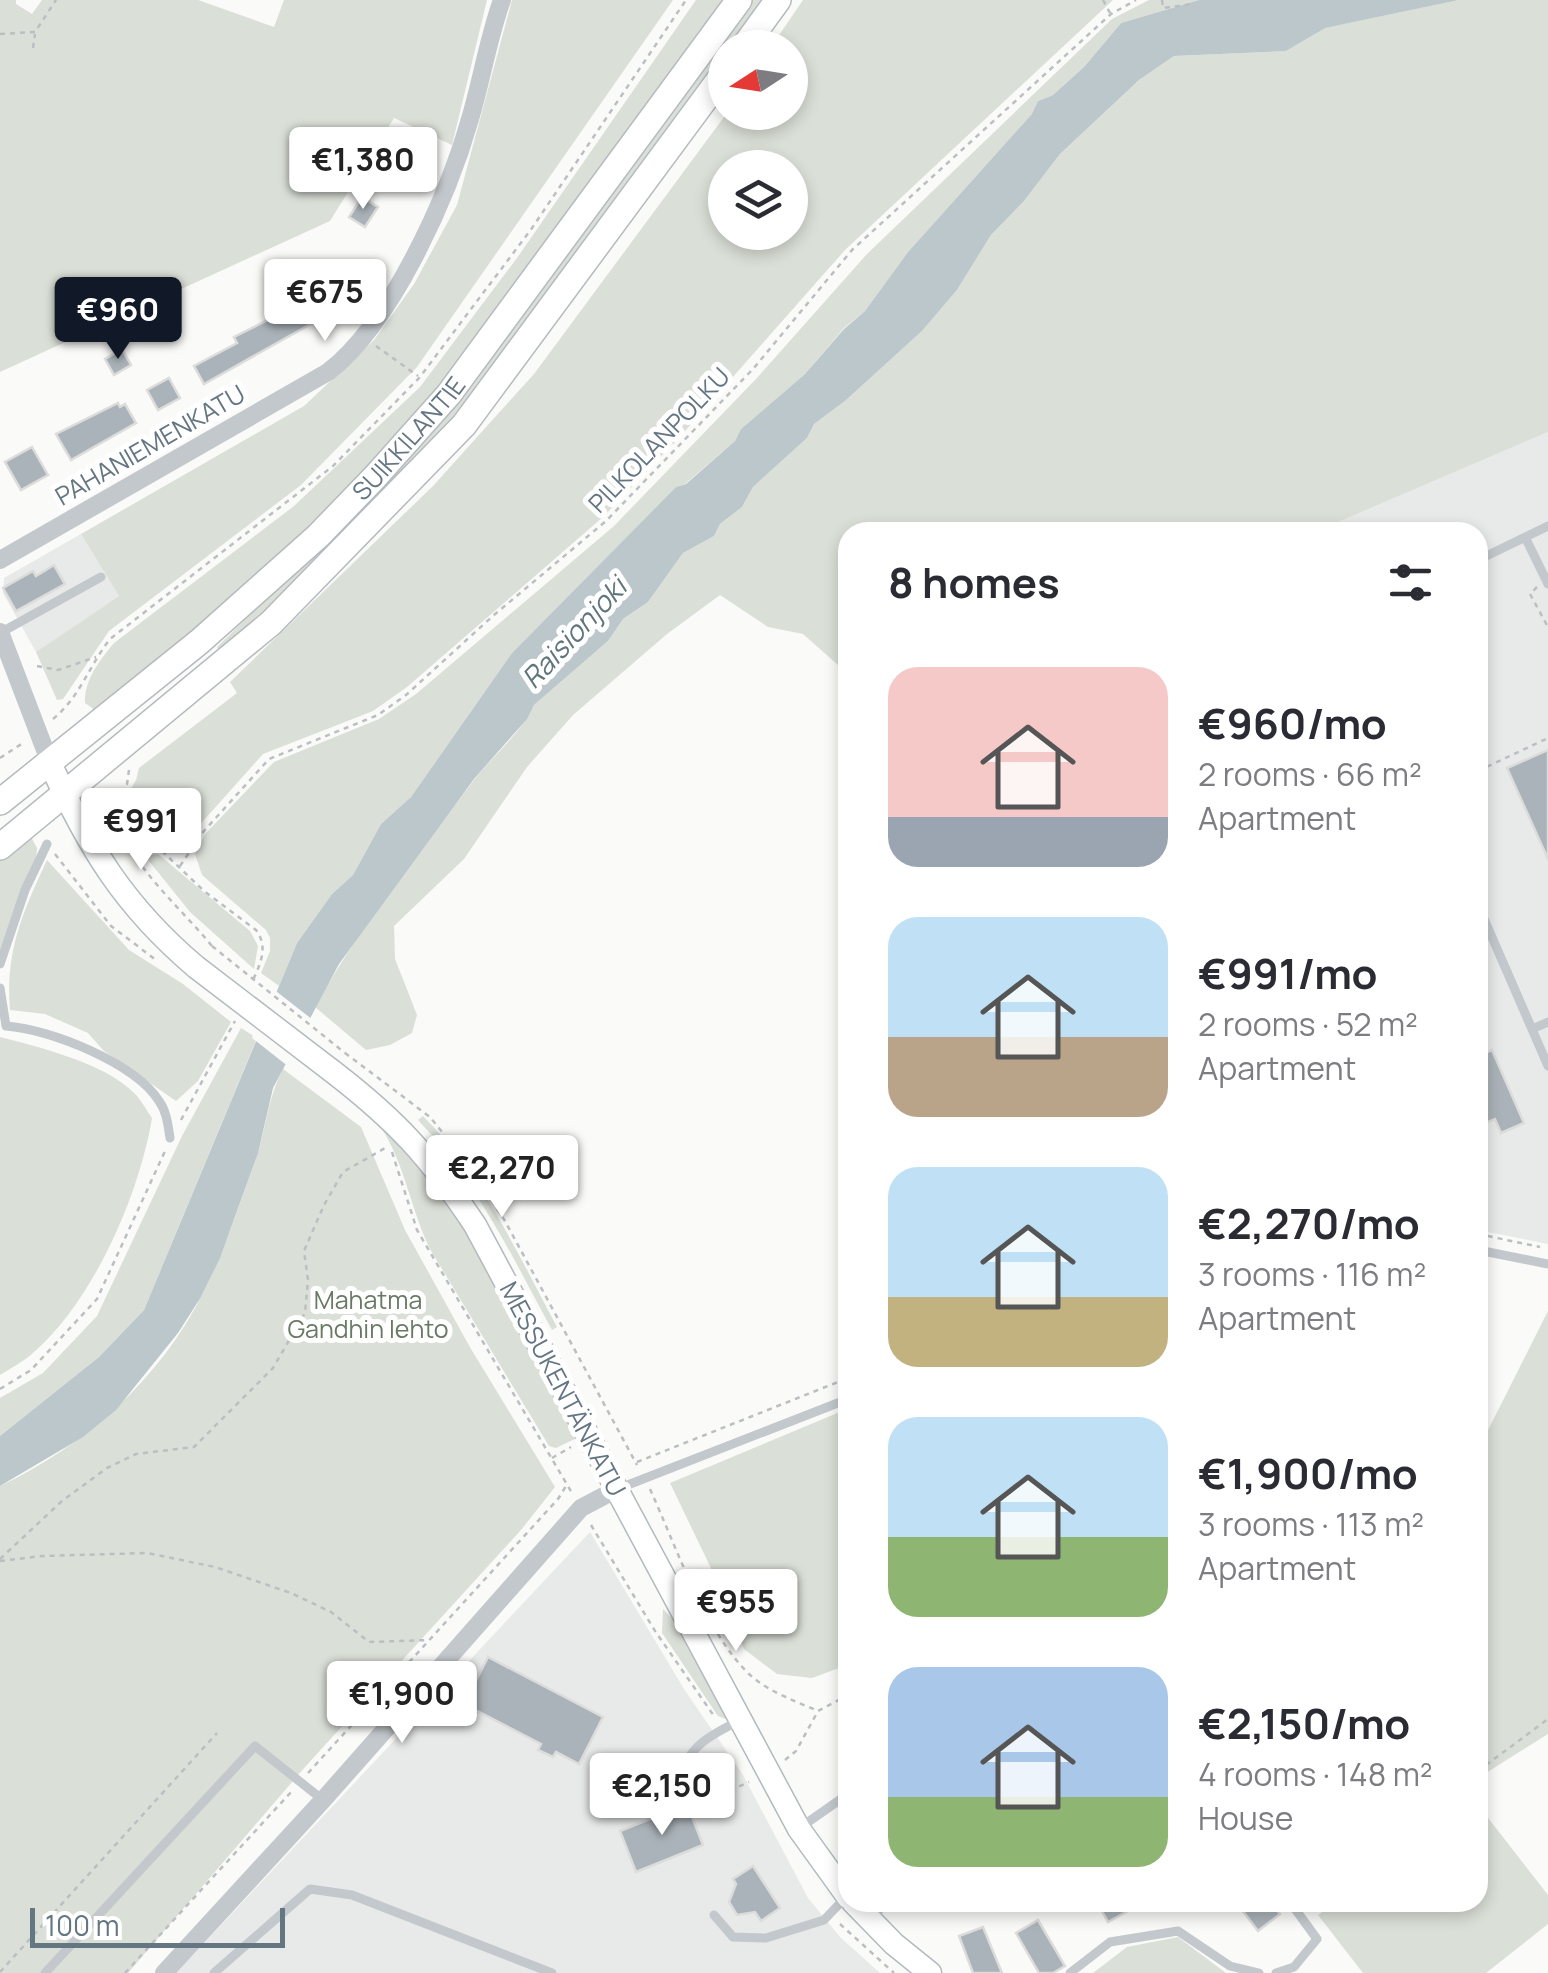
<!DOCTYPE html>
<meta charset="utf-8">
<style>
body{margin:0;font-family:Manrope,sans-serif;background:#f2f2f3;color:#2b2b33;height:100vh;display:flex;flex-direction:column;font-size:38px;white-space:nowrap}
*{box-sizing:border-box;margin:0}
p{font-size:32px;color:#7c7c81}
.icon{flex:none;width:55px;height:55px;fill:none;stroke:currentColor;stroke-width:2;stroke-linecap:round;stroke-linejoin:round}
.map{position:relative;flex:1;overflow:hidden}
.side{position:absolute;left:838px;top:522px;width:650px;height:1390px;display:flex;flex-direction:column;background:#fff;border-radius:30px;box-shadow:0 5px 15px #0003}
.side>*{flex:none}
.needle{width:65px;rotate:258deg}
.fabs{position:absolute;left:708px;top:30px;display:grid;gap:20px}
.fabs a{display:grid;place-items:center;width:100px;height:100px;border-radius:50%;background:#fff;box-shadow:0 5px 15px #0003;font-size:50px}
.scale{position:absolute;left:30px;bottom:25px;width:255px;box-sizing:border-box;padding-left:10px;border:5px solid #657683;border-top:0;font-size:28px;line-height:35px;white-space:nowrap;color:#657683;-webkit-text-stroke:8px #fff;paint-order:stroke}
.price{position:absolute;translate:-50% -85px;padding:0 22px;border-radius:10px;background:#fff;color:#222;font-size:32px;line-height:65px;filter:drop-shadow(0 2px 5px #0008)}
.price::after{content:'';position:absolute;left:50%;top:60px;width:30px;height:22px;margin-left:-15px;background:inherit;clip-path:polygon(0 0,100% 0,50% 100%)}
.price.on{background:#111827;color:#fff}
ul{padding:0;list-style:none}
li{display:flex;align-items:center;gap:30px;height:250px;padding:0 50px}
li span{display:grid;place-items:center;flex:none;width:280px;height:200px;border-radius:30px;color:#555}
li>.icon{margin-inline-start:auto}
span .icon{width:120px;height:120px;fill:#fffc;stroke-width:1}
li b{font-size:42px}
h2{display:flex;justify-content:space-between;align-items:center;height:120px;padding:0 50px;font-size:42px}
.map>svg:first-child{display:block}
.built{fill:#e8e9e9}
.green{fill:#dadfd7;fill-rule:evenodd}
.water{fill:#bbc7cb}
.pier{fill:#fafaf8}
.building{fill:#aab3b9;stroke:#dcdcda;stroke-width:2.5}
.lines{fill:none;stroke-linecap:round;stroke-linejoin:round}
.secondary-casing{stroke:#b3babf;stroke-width:25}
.primary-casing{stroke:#b5babe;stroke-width:28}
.path{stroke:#bbbfc2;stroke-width:2.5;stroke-dasharray:5 5;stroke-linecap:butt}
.lane{stroke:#c3c8cc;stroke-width:9}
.street{stroke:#c3c8cc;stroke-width:18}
.secondary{stroke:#fff;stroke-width:22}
.primary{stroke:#fff;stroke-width:25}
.secondary-bridge-casing{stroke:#b3babf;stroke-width:25;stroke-linecap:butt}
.path-bridge{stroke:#bbbfc2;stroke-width:2.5;stroke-dasharray:5 5;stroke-linecap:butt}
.secondary-bridge{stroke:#fff;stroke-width:22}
.labels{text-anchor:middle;stroke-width:10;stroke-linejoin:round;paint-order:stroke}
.street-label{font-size:25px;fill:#657683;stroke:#fff}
.park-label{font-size:25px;fill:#687a64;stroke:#fff}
.water-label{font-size:28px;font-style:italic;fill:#60757c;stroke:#fff}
</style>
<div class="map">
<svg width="1548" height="1973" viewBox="0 0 1548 1973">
<rect width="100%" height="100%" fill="#fafaf8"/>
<path class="built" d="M 1548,432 L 1548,1244 L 1478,1230 L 1478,532 L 1315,532 Z
M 81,534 L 119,596 L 36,652 L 3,593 L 4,578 Z
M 590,1532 L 684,1689 L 743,1775 L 808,1898 L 840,1937 L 880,1973 L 176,1973 Z"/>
<path class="green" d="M 0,0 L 16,0 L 16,4 L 32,14 L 42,0 L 198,0 L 274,27 L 284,0 L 487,0 L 452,145 L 394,118 L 330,221 L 0,372 Z
M 512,0 L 673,0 L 417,367 L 301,485 L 109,631 L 63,699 L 57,700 L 36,652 L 119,596 L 81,534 L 304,406 L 374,340 L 414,284 L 457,205 Z
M 696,0 L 725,0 L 430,399 L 308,529 L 190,635 L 95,710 L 85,703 C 84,680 100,660 114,643 L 294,506 L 420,387 L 517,258 Z
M 753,0 L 764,0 L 729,47 L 725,48 L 725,53 L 461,411 L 344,540 L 222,653 L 217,647 L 336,531 L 649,140 Z
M 803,0 L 1113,0 L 845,250 L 678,439 L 603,517 L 407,687 L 373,711 L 263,754 L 187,839 L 185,849 L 134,839 L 120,808 L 136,780 L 139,768 L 237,693 L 230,682 L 433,486 L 534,374 L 727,113 L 790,112 L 790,48 L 771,47 ZM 725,168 L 790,168 L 790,232 L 725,232 Z
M 1149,0 L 1199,0 L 1121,23 L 1084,67 L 1053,95 L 1038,101 L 1033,113 L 908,252 L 865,311 L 844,328 L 805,374 L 741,429 L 735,441 L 685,484 L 676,487 L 512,653 L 411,797 L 381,824 L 353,875 L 332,894 L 297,943 L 279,986 L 261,973 L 270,951 L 270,938 L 266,930 L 202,875 L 195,854 L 205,834 L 274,762 L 379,719 L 416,694 L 614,526 L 756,379 L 867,254 L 1112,19 Z
M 1459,0 L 1548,0 L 1548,432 L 1315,532 L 848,532 L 847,673 L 803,634 L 768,627 L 720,595 L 667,634 L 573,715 L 527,767 L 464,859 L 394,926 L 395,959 L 417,1015 L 412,1033 L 390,1045 L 366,1050 L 315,1007 C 359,928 416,856 471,784 C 491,757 519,736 534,705 L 608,641 L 623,619 L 648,602 L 683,553 L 714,536 L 720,524 L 742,507 L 753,487 L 807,438 L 814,424 L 845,401 L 922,331 L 957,290 L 991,235 L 1024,201 L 1060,154 L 1139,80 L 1174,56 L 1286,51 L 1324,28 Z
M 31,837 L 37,848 L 36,861 L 0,951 L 0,859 Z
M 158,854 L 250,931 L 258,946 L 254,969 L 190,912 L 145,856 Z
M 47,860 L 129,950 L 183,984 L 231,1022 L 198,1081 L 176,1101 L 104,1051 L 88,1033 L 45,1014 L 10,1010 C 5,951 23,912 47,860 Z
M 241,1028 L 257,1038 L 144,1310 L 99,1357 L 0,1436 L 0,1398 L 43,1373 L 97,1316 L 182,1136 Z
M 0,1037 C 39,1047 104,1063 133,1092 C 141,1099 146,1110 152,1118 C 139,1196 93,1301 33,1353 C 23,1362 11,1368 0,1375 Z
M 283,1069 L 361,1127 L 405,1230 L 471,1349 L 555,1487 L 521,1530 L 305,1767 L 128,1973 L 0,1973 L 0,1486 C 85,1446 161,1378 203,1293 C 224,1252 238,1208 254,1164 C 266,1132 267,1099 283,1069 Z
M 423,1116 C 482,1175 518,1254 557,1327 L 552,1330 C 512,1256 476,1181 418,1120 Z
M 384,1125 C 468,1205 523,1335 579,1437 L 556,1448 L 549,1446 L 430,1249 C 411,1210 405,1165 382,1129 Z
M 1548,1311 L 1548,1734 L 1478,1778 L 1478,1450 Z
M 847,1409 L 847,1665 L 812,1678 L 777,1674 L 744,1649 L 720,1587 L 670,1483 Z
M 663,1609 L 676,1622 L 728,1720 L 718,1716 L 662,1633 Z
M 1478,1805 L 1548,1895 L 1548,1924 L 1486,1973 L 1363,1973 L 1318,1915 L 1334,1903 L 1478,1902 Z
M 1178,1937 L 1226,1973 L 1093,1973 L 1127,1947 Z"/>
<path class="water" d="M 1199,0 L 1459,0 L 1325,28 L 1286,51 L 1174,56 L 1139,80 L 1060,154 L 1024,201 L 991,235 L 957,290 L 922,331 L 845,401 L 814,424 L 807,438 L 753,487 L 742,507 L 720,524 L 714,536 L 683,553 L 648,602 L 623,619 L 608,641 L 534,705 L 527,719 L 474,779 L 339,964 L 273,1088 L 258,1153 L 220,1258 L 201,1297 L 178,1333 L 116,1410 L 83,1437 L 0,1486 L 0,1436 L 99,1357 L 144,1310 L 297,943 L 332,894 L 353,875 L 381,824 L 411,797 L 512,653 L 676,487 L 686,484 L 735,441 L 741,429 L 805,374 L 844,329 L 865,311 L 908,252 L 1032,114 L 1038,101 L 1053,95 L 1084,67 L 1121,23 Z"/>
<path class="pier" d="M 272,988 L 313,1020 L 289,1067 L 252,1038 Z"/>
<path class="building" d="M 362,197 L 378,207 L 365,227 L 349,217 Z
M 363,272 L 372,288 L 339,307 L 330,291 Z
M 305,301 L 316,321 L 204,384 L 194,366 L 237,343 L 234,337 Z
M 122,349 L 131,365 L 114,375 L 105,359 Z
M 169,378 L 180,398 L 158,410 L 147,390 Z
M 118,403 L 120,407 L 125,404 L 136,423 L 71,460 L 56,434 Z
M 32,447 L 48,475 L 21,490 L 5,462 Z
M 54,565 L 65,584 L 16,611 L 3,588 L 33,571 L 36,576 Z
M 1548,750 L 1548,859 L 1507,768 Z
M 1492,1050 L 1524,1123 L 1501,1133 L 1495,1119 L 1478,1126 L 1478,1057 Z
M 488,1657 L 603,1717 L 579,1764 L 556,1752 L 553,1757 L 538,1750 L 541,1744 L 464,1704 Z
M 687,1804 L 703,1845 L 636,1872 L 620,1831 Z
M 753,1866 L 780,1908 L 761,1921 L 755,1912 L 737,1915 L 729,1902 L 736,1884 L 733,1879 Z
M 1097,1902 L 1144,1902 L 1108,1922 Z
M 1236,1902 L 1271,1902 L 1280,1914 L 1258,1931 Z
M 1038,1920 L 1065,1966 L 1053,1973 L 1039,1973 L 1016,1933 Z
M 983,1927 L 1002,1973 L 973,1973 L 959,1936 Z"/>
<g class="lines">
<defs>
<path id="secondary" d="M 50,763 C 89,848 124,906 196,967
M 332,1071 C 397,1121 429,1156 475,1225 L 799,1829 L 848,1897
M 853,1902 L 894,1944 L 930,1973"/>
<g id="primary">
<path d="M 743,48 L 778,0"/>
<path id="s1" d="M 0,802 L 199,642 L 318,536 L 375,477 L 449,394 L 739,0"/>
<path d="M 0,847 L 271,623 L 464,425 L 725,72"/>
</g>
</defs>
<use href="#secondary" class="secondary-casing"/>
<use href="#primary" class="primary-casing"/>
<path class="path" d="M 1103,0 L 1110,13
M 1162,0 L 1163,8 L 1193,4
M 0,34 L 35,32 L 56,0
M 33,48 L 35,34
M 376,346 L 418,376
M 1537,587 L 1530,594 L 1548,627
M 37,666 L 58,670 L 96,657
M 53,719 C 80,697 89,666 110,639 L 333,466 L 420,377 L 532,228 L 686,0
M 0,758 L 23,743
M 129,770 L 127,784 L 112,801 C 123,861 175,901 212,946
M 1478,771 L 1548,738
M 98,810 L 112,801
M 133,852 L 160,849 L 204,891 L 256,930 C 269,947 260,965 252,982
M 55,854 L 111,926 L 156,960
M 180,866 L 204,831 L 269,759 L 378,715 L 406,695 L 494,615 L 606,521 L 753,369 L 852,250 L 1111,14 L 1136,0
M 345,1053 L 430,1117 L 472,1169 L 505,1221 L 637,1465
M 181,1120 L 235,1021
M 392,1152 L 417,1230 L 572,1493
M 1478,1234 L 1540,1247
M 0,1389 L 31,1370 L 97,1299 L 166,1149
M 552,1458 L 571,1447
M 637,1462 L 848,1378
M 650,1489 C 676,1546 704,1630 749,1674 C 767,1691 795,1701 818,1711
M 591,1525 L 655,1631 L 714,1716
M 0,1559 L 62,1501 L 107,1468 L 136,1454 L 194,1447 L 273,1368 L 305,1313 L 308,1280 L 304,1251 L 324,1205 L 343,1172 L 387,1147
M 0,1561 L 42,1556 L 147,1553 L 215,1567 L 291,1593 L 331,1612 L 369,1642 L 428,1640
M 785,1760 L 796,1751 L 818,1711 L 848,1695
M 1478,1771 L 1548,1719
M 308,1773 L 558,1499 L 566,1486
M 691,1789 C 710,1799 730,1791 749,1782
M 840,1924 L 894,1973
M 0,1972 L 217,1733
M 125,1973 L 292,1791"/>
<path class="lane" d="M 1525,537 L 1548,584
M 1478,560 L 1548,526
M 0,633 L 101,577
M 1478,905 L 1548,1066
M 0,964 L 25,890 L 47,844
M 0,988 L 6,1026 C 50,1029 135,1063 159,1101 C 167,1112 168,1126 170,1138
M 1532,1029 L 1548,1022
M 1478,1250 L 1548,1264
M 620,1488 L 848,1399
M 639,1802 L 683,1780 C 682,1749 714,1733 739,1721
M 801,1827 L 848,1794
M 714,1915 L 733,1937 L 766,1938 L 824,1920 L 845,1898
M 869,1916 L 891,1902
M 45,1973 L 255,1746 L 323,1800
M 214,1973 L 310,1889 L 352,1895 L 552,1973
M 1070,1973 L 1110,1942 L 1178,1931 L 1230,1966 L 1259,1973
M 1276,1973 L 1294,1967 L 1317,1939 L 1290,1902"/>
<path class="street" d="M 0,560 L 328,372 C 392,323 448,196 470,119 C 482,79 488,39 502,0
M 0,632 L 50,763
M 164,1973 L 323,1800 L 581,1508 L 617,1489"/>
<use href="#secondary" class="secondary"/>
<use href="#primary" class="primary"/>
<defs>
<path id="secondary-bridge" d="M 196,967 L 332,1071"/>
</defs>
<use href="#secondary-bridge" class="secondary-bridge-casing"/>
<path class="path-bridge" d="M 212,946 L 345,1053"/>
<use href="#secondary-bridge" class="secondary-bridge"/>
</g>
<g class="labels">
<g class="street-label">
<text dy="9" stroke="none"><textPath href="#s1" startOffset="548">SUIKKILANTIE</textPath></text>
<text transform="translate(659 440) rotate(-46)" y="9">PILKOLANPOLKU</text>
<text transform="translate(150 445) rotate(-30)" y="9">PAHANIEMENKATU</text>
<text transform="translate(563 1389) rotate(62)" y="9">MESSUKENTÄNKATU</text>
</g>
<g class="park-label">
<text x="368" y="1309">Mahatma<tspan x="368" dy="29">Gandhin lehto</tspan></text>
</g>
<g class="water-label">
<text transform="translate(574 633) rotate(-47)" y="10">Raisionjoki</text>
</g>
</g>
</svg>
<div class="fabs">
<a><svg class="needle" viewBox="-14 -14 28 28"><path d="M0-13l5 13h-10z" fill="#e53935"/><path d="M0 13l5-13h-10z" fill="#7c7c81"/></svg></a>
<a><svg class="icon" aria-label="layers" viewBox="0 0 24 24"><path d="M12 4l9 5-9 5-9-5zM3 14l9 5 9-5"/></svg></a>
</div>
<div class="scale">100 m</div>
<b class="price" style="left:363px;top:212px">€1,380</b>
<b class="price" style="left:325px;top:344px">€675</b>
<b class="price on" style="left:118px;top:362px">€960</b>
<b class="price" style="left:141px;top:873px">€991</b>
<b class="price" style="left:502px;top:1220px">€2,270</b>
<b class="price" style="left:736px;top:1654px">€955</b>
<b class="price" style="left:402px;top:1746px">€1,900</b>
<b class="price" style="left:662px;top:1838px">€2,150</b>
<section class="side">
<h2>8 homes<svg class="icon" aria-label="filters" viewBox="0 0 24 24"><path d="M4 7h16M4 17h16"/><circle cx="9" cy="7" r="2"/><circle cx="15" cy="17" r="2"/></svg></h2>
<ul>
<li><span style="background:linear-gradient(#f6c9c9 75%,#9aa5b1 0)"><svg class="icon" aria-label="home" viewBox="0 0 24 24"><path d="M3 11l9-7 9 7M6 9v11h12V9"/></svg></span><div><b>€960/mo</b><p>2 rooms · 66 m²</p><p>Apartment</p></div></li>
<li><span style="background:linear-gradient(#bfe0f5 60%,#b9a48a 0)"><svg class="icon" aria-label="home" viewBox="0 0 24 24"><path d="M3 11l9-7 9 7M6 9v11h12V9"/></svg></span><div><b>€991/mo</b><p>2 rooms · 52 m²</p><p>Apartment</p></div></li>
<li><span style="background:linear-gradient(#bfe0f5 65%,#c2b280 0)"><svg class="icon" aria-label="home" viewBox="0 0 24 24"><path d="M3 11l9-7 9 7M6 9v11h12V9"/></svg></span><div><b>€2,270/mo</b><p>3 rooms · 116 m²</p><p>Apartment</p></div></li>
<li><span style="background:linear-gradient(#bfe0f5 60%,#8fb573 0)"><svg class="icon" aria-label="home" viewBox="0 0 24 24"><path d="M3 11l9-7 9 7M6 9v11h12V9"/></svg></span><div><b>€1,900/mo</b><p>3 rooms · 113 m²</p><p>Apartment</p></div></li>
<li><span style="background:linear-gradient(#a9c7e8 65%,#8fb573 0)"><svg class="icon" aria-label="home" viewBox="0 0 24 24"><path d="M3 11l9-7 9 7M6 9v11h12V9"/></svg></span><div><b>€2,150/mo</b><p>4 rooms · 148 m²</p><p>House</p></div></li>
</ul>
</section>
</div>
